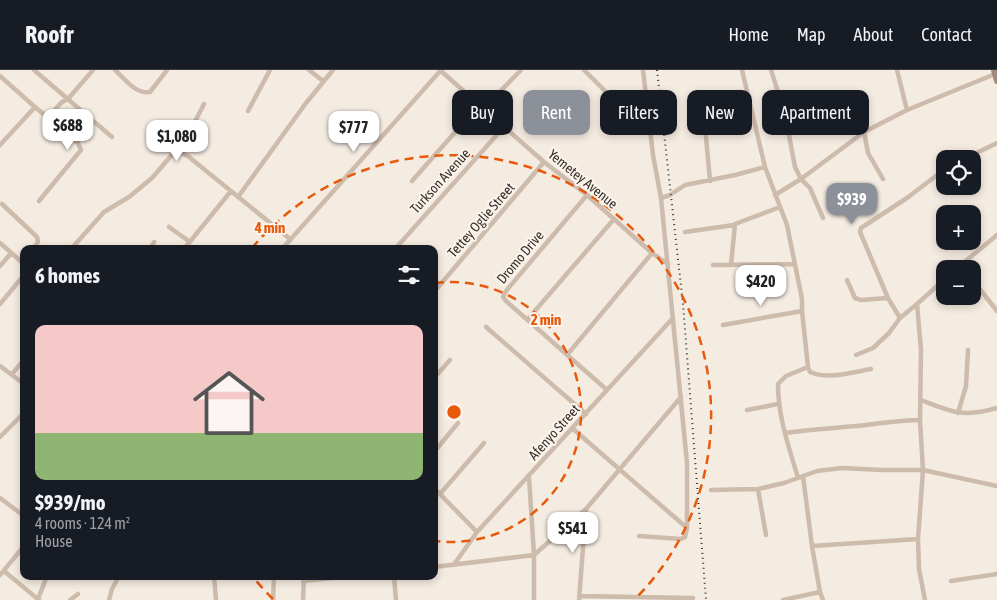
<!DOCTYPE html>
<meta charset="utf-8">
<style>
body{margin:0;font-family:"Asap Condensed",sans-serif;background:#242831;color:#f1f3f6;height:100vh;display:flex;flex-direction:column;font-size:19px;white-space:nowrap}
*{box-sizing:border-box;margin:0}
p{font-size:16px;color:#9ea1a6}
.icon{flex:none;width:28px;height:28px;fill:none;stroke:currentColor;stroke-width:2;stroke-linecap:round;stroke-linejoin:round}
.map{position:relative;flex:1;overflow:hidden}
.panel{position:absolute;left:20px;top:175px;width:418px;height:335px;display:flex;flex-direction:column;background:#171b24;border-radius:10px;box-shadow:0 2px 8px #0003}
.panel>*{flex:none}
.top-card{position:absolute;left:452px;top:20px;width:469px;height:45px;display:flex;gap:10px}
.fabs{position:absolute;left:936px;top:80px;display:grid;gap:10px}
.fabs a{display:grid;place-items:center;width:45px;height:45px;border-radius:10px;background:#171b24;box-shadow:0 2px 8px #0003;font-size:25px}
.price{position:absolute;translate:-50% -42px;padding:0 11px;border-radius:10px;background:#fff;color:#222;font-size:16px;line-height:32px;filter:drop-shadow(0 1px 2px #0008)}
.price::after{content:'';position:absolute;left:50%;top:30px;width:15px;height:11px;margin-left:-8px;background:inherit;clip-path:polygon(0 0,100% 0,50% 100%)}
.price.on{background:#8c9099;color:#fff}
ul{padding:0;list-style:none}
li{display:grid;align-content:center;gap:10px;height:265px;padding:0 15px}
li+li{border-top:1px solid #363941}
li span{display:grid;place-items:center;height:155px;border-radius:10px;color:#555}
li>.icon{margin-inline-start:auto}
span .icon{width:90px;height:90px;fill:#fffc;stroke-width:1}
li b{font-size:21px}
h2{display:flex;justify-content:space-between;align-items:center;height:60px;padding:0 15px;font-size:21px}
.chip{padding:0 18px;border-radius:10px;background:#171b24;box-shadow:0 2px 8px #0003;font-size:18px;line-height:45px}
.chip.on{background:#8c9099;color:#fff}
header{display:flex;align-items:center;gap:30px;box-sizing:border-box;height:70px;padding:0 25px;background:#171b24;border-bottom:1px solid #363941}
header strong{font-size:24px}
nav{display:flex;gap:28px;margin-inline-start:auto;font-size:18px}
.map>svg:first-child{display:block}
.lines{fill:none;stroke-linecap:round;stroke-linejoin:round}
.street{stroke:#cdbbac;stroke-width:4.5}
.secondary{stroke:#a18a7d;stroke-width:6}
.rail{stroke:#3b302b;stroke-width:2;stroke-dasharray:1 4;stroke-linecap:butt}
.ring{fill:none;stroke:#e8590c;stroke-width:2.5;stroke-dasharray:9 6}
.labels{text-anchor:middle;stroke-width:4;stroke-linejoin:round;paint-order:stroke}
.street-label{font-size:14px;fill:#3b302b;stroke:#fbf5ee}
.centre{fill:#e8590c;stroke:#fbf5ee;stroke-width:2.5}
.ring-label{font-size:15px;text-anchor:middle;font-weight:bold;fill:#e8590c;stroke:#fbf5ee;stroke-width:4;stroke-linejoin:round;paint-order:stroke}
</style>
<header>
<strong>Roofr</strong>
<nav><a>Home</a><a>Map</a><a>About</a><a>Contact</a></nav>
</header>
<div class="map">
<svg width="997" height="530" viewBox="0 0 997 530">
<rect width="100%" height="100%" fill="#f4ebe1"/>
<g class="lines">
<path class="street" d="M 34,0 L 112,67
M 115,0 C 124,8 136,25 150,22 L 167,0
M 309,0 L 323,11
M 440,0 L 544,92 L 587,125 L 652,183 L 668,194
M 584,0 L 608,24
M 742,0 L 765,97 L 787,155 L 802,229 L 802,241 L 808,297 L 786,306 L 778,314 C 778,348 789,377 798,408
M 771,0 L 785,44 L 795,97 L 801,109 L 810,118 L 823,148
M 897,0 L 907,40
M 0,6 L 35,37 L 0,75
M 35,37 L 78,73 L 81,80 L 39,131
M 483,39 L 521,0
M 248,41 L 270,0
M 704,45 L 710,111
M 48,47 L 62,32 L 68,29 L 93,0
M 864,62 L 868,83 L 883,109
M 176,80 C 188,66 196,50 204,34
M 964,89 L 997,73
M 412,111 L 479,35
M 587,125 L 506,221 L 503,227 L 506,231 L 607,320
M 775,125 L 801,109 L 864,62 L 907,40 L 995,4
M 238,127 L 306,33 L 333,0
M 661,128 L 670,125 L 685,115 L 735,105 L 765,97
M 2,134 L 37,167 L 38,172 L 33,179
M 169,157 L 190,172
M 685,162 L 734,155
M 0,173 L 24,194
M 71,179 L 104,142 L 129,127 L 152,108 L 176,80 L 189,87 L 290,169
M 150,179 L 154,172
M 184,179 L 231,121
M 282,179 L 441,0
M 395,179 L 503,58
M 713,195 L 794,194
M 731,195 L 735,154 L 780,137
M 0,196 L 11,183
M 956,199 L 997,165
M 972,209 L 997,241
M 847,210 L 855,228 L 861,230 L 888,228
M 434,222 L 544,92
M 0,234 L 24,205
M 917,234 L 945,209
M 900,248 L 888,228 L 860,162 L 861,158 L 907,128 L 945,99
M 528,249 L 614,149
M 723,255 L 802,241
M 486,257 L 586,344
M 567,285 L 652,183
M 0,296 L 24,314
M 808,297 L 810,302 C 828,310 853,302 871,299
M 12,304 L 24,290
M 434,308 L 450,290
M 921,330 C 952,342 963,348 997,338
M 747,340 L 778,334
M 958,343 L 966,316 L 968,280
M 572,358 L 687,458
M 785,363 C 812,359 839,358 866,355 C 885,353 901,350 920,350
M 0,367 L 24,343
M 434,382 L 458,353
M 803,406 L 812,476 L 918,469
M 529,407 L 534,485 L 534,530
M 434,418 L 477,462
M 758,419 L 766,465
M 711,420 L 758,419 L 784,413 L 817,401 L 842,398 L 882,400 L 923,400 L 920,350 L 921,280 L 917,234 L 900,248 L 889,263 L 873,278 L 856,285
M 440,424 L 484,373
M 0,428 L 24,446
M 639,466 L 681,469 L 685,467 L 687,458 L 687,393 L 661,128 L 653,85 L 643,0
M 812,476 L 820,522 L 823,530
M 534,485 L 586,439 L 681,327
M 455,493 L 477,462 L 673,248
M 434,497 L 534,485
M 4,501 L 39,530
M 0,505 L 24,476
M 214,506 L 216,530
M 394,506 L 396,530
M 303,511 L 354,506
M 951,511 L 997,504
M 579,526 L 693,528
M 38,529 L 47,506
M 70,530 L 78,524
M 109,530 L 112,519 L 119,506
M 273,530 L 274,506
M 303,530 L 304,506
M 579,530 L 586,439
M 783,530 L 820,522
M 925,530 L 919,499 L 918,469 L 923,400 L 997,416"/>
<path class="secondary" d="M 994,0 L 997,11"/>
<path class="rail" d="M 657,0 L 683,234 L 706,530"/>
</g>
<g class="ring">
<path d="M435 213A130 130 0 1 1 435 471"/>
<path d="M273 529A260 260 0 0 1 253 507M252 178A260 260 0 1 1 635 529"/>
</g>
<g class="labels">
<g class="street-label">
<text transform="translate(583 109) rotate(39)" y="5">Yemetey Avenue</text>
<text transform="translate(440 111) rotate(-48)" y="5">Turkson Avenue</text>
<text transform="translate(481 150) rotate(-49)" y="5">Tettey Oglie Street</text>
<text transform="translate(520 187) rotate(-50)" y="5">Dromo Drive</text>
<text transform="translate(554 362) rotate(-48)" y="5">Afenyo Street</text>
</g>
</g>
<circle cx="454" cy="342" r="8" class="centre"/>
<g class="ring-label">
<text x="270" y="163">4 min</text>
<text x="546" y="255">2 min</text>
</g>
</svg>
<div class="fabs">
<a><svg class="icon" aria-label="locate" viewBox="0 0 24 24"><circle cx="12" cy="12" r="6"/><path d="M12 2v4M12 18v4M2 12h4M18 12h4"/></svg></a>
<a>+</a>
<a>−</a>
</div>
<b class="price" style="left:68px;top:81px">$688</b>
<b class="price" style="left:354px;top:83px">$777</b>
<b class="price" style="left:177px;top:92px">$1,080</b>
<b class="price on" style="left:852px;top:155px">$939</b>
<b class="price" style="left:761px;top:237px">$420</b>
<b class="price" style="left:573px;top:484px">$541</b>
<div class="top-card">
<a class="chip">Buy</a>
<a class="chip on">Rent</a>
<a class="chip">Filters</a>
<a class="chip">New</a>
<a class="chip">Apartment</a>
</div>
<section class="panel">
<h2>6 homes<svg class="icon" aria-label="filters" viewBox="0 0 24 24"><path d="M4 7h16M4 17h16"/><circle cx="9" cy="7" r="2"/><circle cx="15" cy="17" r="2"/></svg></h2>
<ul>
<li><span style="background:linear-gradient(#f6c9c9 70%,#8fb573 0)"><svg class="icon" aria-label="home" viewBox="0 0 24 24"><path d="M3 11l9-7 9 7M6 9v11h12V9"/></svg></span><div><b>$939/mo</b><p>4 rooms · 124 m²</p><p>House</p></div></li>
</ul>
</section>
</div>
